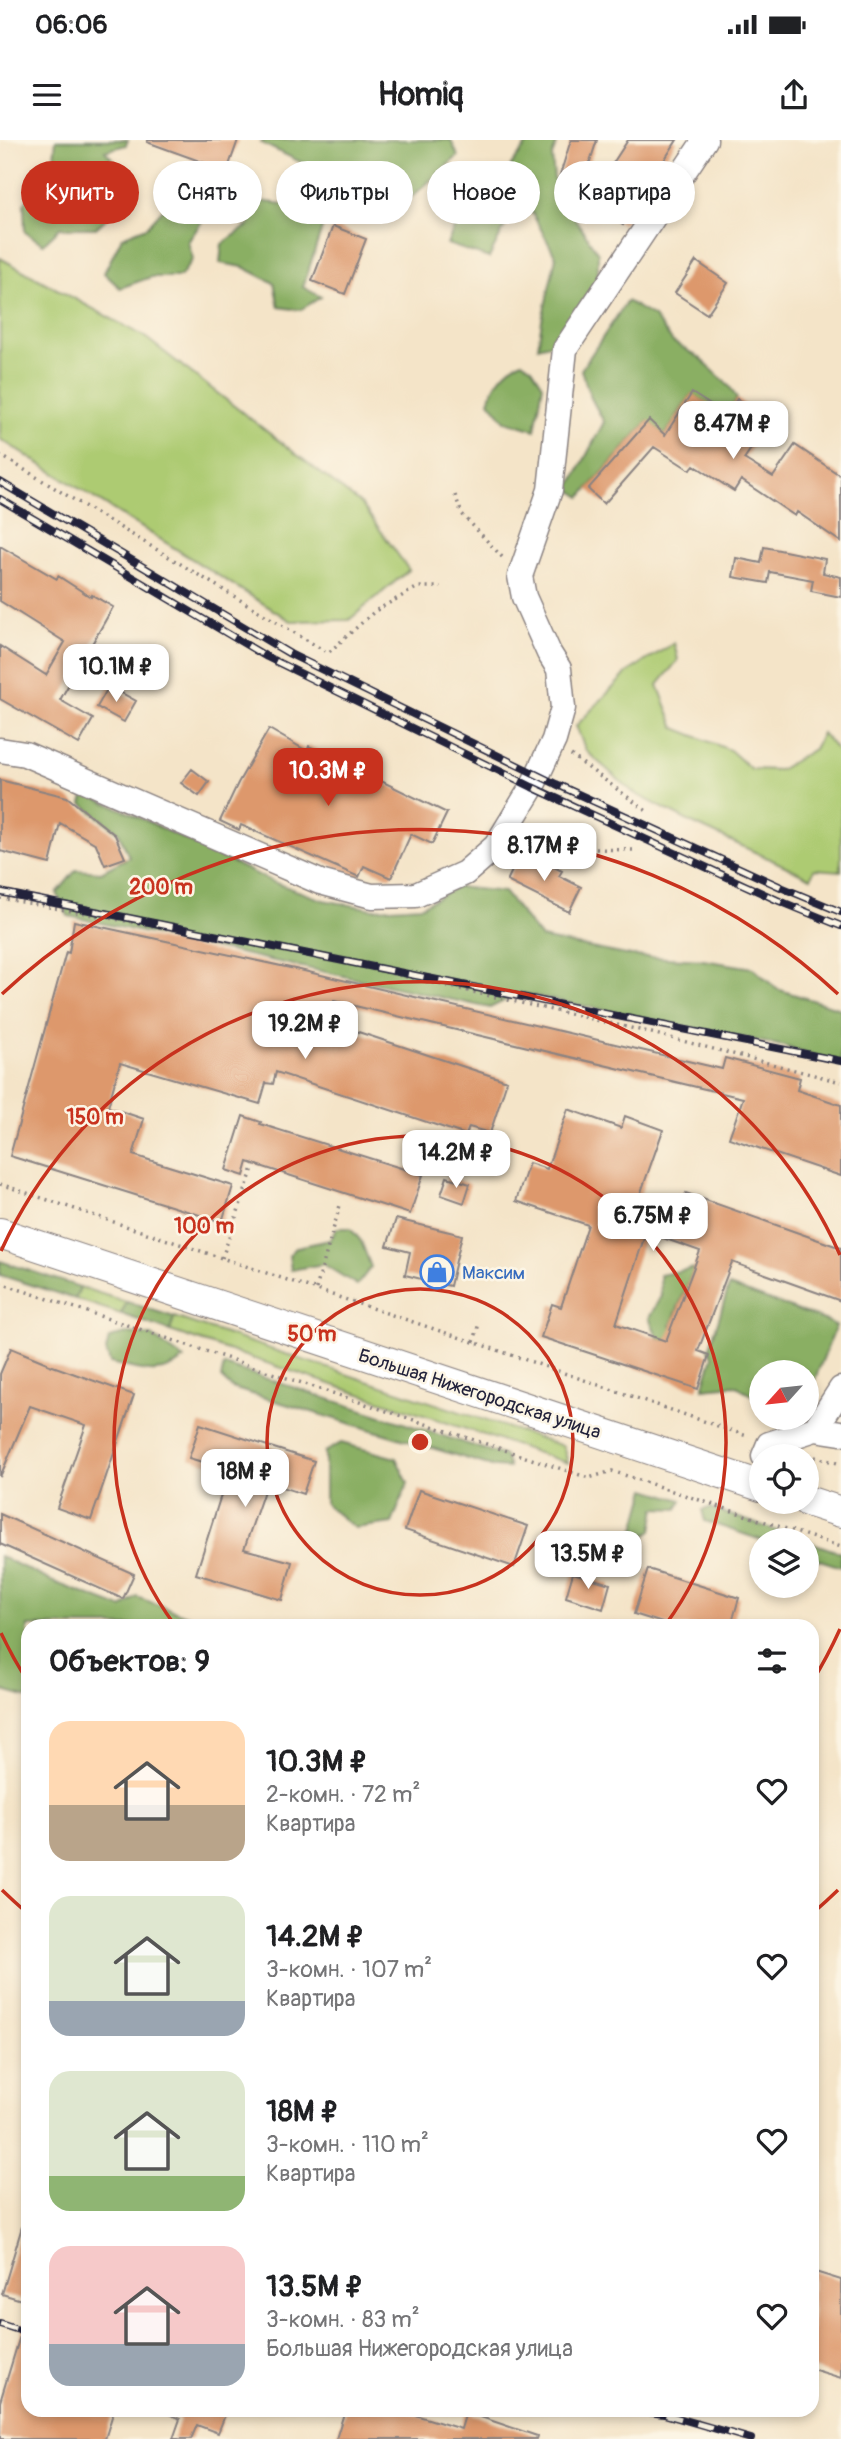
<!DOCTYPE html>
<html lang="ru">
<meta charset="utf-8">
<style>
body{margin:0;font-family:Pangolin,sans-serif;background:#f6f6f6;color:#202124;height:100vh;display:flex;flex-direction:column;font-size:26px;white-space:nowrap}
*{box-sizing:border-box;margin:0}
p{font-size:23px;color:#757577}
.icon{flex:none;width:38px;height:38px;fill:none;stroke:currentColor;stroke-width:2;stroke-linecap:round;stroke-linejoin:round}
.map{position:relative;flex:1;overflow:hidden}
.panel{position:absolute;left:21px;top:1479px;width:798px;height:798px;display:flex;flex-direction:column;background:#fff;border-radius:21px;box-shadow:0 4px 10px #0003}
.panel>*{flex:none}
.guide{position:absolute;left:21px;top:21px;width:800px;height:63px;display:flex;gap:14px}
.needle{width:46px;rotate:243deg}
.controls{position:absolute;left:749px;top:1220px;display:grid;gap:14px}
.controls a{display:grid;place-items:center;width:70px;height:70px;border-radius:50%;background:#fff;box-shadow:0 4px 10px #0003;font-size:35px}
.price{position:absolute;translate:-50% -60px;padding:0 16px;border-radius:14px;background:#fff;color:#222;font-size:23px;line-height:46px;filter:drop-shadow(0 2px 4px #0008)}
.price::after{content:'';position:absolute;left:50%;top:42px;width:21px;height:16px;margin-left:-10px;background:inherit;clip-path:polygon(0 0,100% 0,50% 100%)}
.price.selected{background:#c8321e;color:#fff}
ul{padding:0;list-style:none}
li{display:flex;align-items:center;gap:21px;height:175px;padding:0 28px}
li span{display:grid;place-items:center;flex:none;width:196px;height:140px;border-radius:21px;color:#555}
li>.icon{margin-inline-start:auto}
span .icon{width:84px;height:84px;fill:#fffc;stroke-width:1}
li b{font-size:30px}
h2{display:flex;justify-content:space-between;align-items:center;height:84px;padding:0 28px;font-size:30px}
.chip{padding:0 24px;border-radius:32px;background:#fff;box-shadow:0 4px 10px #0003;font-size:24px;line-height:63px}
.chip.selected{background:#c8321e;color:#fff}
.status{display:flex;justify-content:space-between;align-items:center;height:49px;padding:0 35px;background:#fff;direction:ltr}
.status svg{height:19px;fill:currentColor}
header{display:flex;justify-content:space-between;align-items:center;height:91px;padding:0 28px;background:#fff;font-size:32px;font-weight:700}
.map>svg:first-child{display:block}
.green{fill:#adcb72;stroke:#687656;stroke-width:2}
.forest{fill:#8aaf64;stroke:#566850;stroke-width:2}
.building{fill:#dd986c;fill-rule:evenodd}
.lines{fill:none;stroke-linecap:round;stroke-linejoin:round}
.minor-casing{stroke:#8b8382;stroke-width:27}
.major-casing{stroke:#8b8382;stroke-width:32}
.path{stroke:#8b8382;stroke-width:3.5;stroke-dasharray:2 5;stroke-linecap:butt}
.minor{stroke:#fff;stroke-width:24}
.major{stroke:#fff;stroke-width:30}
.rail-casing{stroke:#22223b;stroke-width:8}
.rail{stroke:#fcf5e5;stroke-width:5;stroke-dasharray:16;stroke-linecap:butt}
.ring{fill:none;stroke:#c8321e;stroke-width:3.5}
.labels{text-anchor:middle;stroke-width:5;stroke-linejoin:round;paint-order:stroke}
.shop-label{font-size:19px;fill:#366cbe;stroke:#fcf5e5;text-anchor:start}
.street-label{font-size:19px;fill:#22223b;stroke:#fcf5e5}
.centre{fill:#c8321e;stroke:#fcf5e5;stroke-width:3.5}
.ring-label{font-size:21px;text-anchor:middle;font-weight:bold;fill:#c8321e;stroke:#fcf5e5;stroke-width:5;stroke-linejoin:round;paint-order:stroke}
</style>
<div class="status"><b>06:06</b><svg viewBox="0 0 49 12"><path d="M0 12V9h3v3zM5 12V6h3v6zM10 12V3h3v9zM15 12V0h3v12zM26 1h20v11H26zM47 4h2v5h-2z"/></svg></div>
<header><svg class="icon" aria-label="menu" viewBox="0 0 24 24"><path d="M4 6h16M4 12h16M4 18h16"/></svg>Homiq<svg class="icon" aria-label="share" viewBox="0 0 24 24"><path d="M12 15V3M7 8l5-5 5 5M5 13v7h14v-7"/></svg></header>
<div class="map">
<svg width="841" height="2299" viewBox="0 0 841 2299">
<rect width="100%" height="100%" fill="#fcf5e5"/>
<filter id="ink" filterUnits="userSpaceOnUse"><feTurbulence type="fractalNoise" baseFrequency=".0143" numOctaves="2"/><feDisplacementMap in="SourceGraphic" scale="14" xChannelSelector="R" yChannelSelector="G"/><feConvolveMatrix kernelMatrix="1 2 1 2 8 2 1 2 1" color-interpolation-filters="sRGB"/></filter>
<filter id="wash" filterUnits="userSpaceOnUse"><feTurbulence type="fractalNoise" baseFrequency=".00686" numOctaves="4" result="noise"/><feDisplacementMap in="SourceGraphic" scale="28" xChannelSelector="R" yChannelSelector="G"/><feGaussianBlur stdDeviation="1.57" result="paint"/><feColorMatrix in="noise" values="0 0 0 0 0 0 0 0 0 0 0 0 0 0 0 0 0 1.4 0 .05"/><feComposite in="paint" operator="in"/></filter>
<g filter="url(#wash)">
<rect width="100%" height="100%" fill="#f4e4c8"/>
<path class="green" d="M 0,118 L 145,197 L 362,365 L 409,430 L 349,480 L 291,481 L 0,299 Z
M 674,503 L 678,520 L 658,545 L 675,588 L 730,610 L 751,629 L 779,630 L 814,609 L 822,593 L 841,615 L 841,731 L 814,729 L 811,738 L 690,682 L 634,653 L 586,611 L 576,586 L 628,532 Z
M 80,1147 L 127,1162 L 121,1174 L 75,1159 Z
M 174,1177 L 563,1306 L 568,1323 L 170,1191 Z"/>
<path class="forest" d="M 56,0 L 128,0 L 126,5 L 105,11 L 125,32 L 107,50 L 90,52 L 111,74 L 96,88 L 60,88 L 43,104 L 25,92 L 24,64 L 54,18 Z
M 264,0 L 451,0 L 458,16 L 398,69 L 261,3 Z
M 530,0 L 558,0 L 552,16 L 555,49 L 598,113 L 598,140 L 562,201 L 538,207 L 542,180 L 556,117 L 531,71 L 507,82 L 489,118 L 447,104 L 466,63 L 505,34 Z
M 207,56 L 207,74 L 188,102 L 193,119 L 180,137 L 151,137 L 120,148 L 104,133 L 122,97 L 147,87 L 172,59 Z
M 337,57 L 340,66 L 323,85 L 303,147 L 321,157 L 300,170 L 279,167 L 274,143 L 243,127 L 220,123 L 222,104 L 249,85 L 260,61 L 306,67 Z
M 627,161 L 654,177 L 673,202 L 700,218 L 730,247 L 737,259 L 726,275 L 692,254 L 665,295 L 648,281 L 581,357 L 569,349 L 604,282 L 591,258 L 581,230 Z
M 522,221 L 532,228 L 543,245 L 535,290 L 505,281 L 489,261 C 495,242 504,229 522,221 Z
M 85,654 L 128,672 L 273,742 L 323,760 L 373,769 L 422,766 L 457,747 L 504,752 L 541,798 L 631,816 L 703,820 L 753,828 L 777,849 L 841,869 L 841,925 L 783,906 L 520,853 L 490,868 L 68,776 L 57,753 L 76,730 L 101,732 L 129,717 L 119,693 L 82,664 Z
M 337,1088 L 350,1088 L 361,1101 L 371,1127 L 357,1145 L 323,1124 L 291,1130 L 289,1115 L 297,1107 L 330,1100 Z
M 0,1121 L 80,1147 L 75,1159 L 0,1135 Z
M 694,1128 L 671,1185 L 686,1207 L 658,1198 L 649,1178 L 661,1156 L 660,1135 Z
M 729,1146 L 827,1181 L 836,1186 L 811,1249 L 807,1252 L 807,1232 L 761,1232 L 761,1260 L 735,1245 L 703,1248 L 713,1216 L 709,1210 Z
M 127,1162 L 174,1177 L 170,1191 L 121,1174 Z
M 130,1193 L 152,1196 L 184,1219 C 159,1240 139,1229 110,1223 L 106,1211 L 109,1198 Z
M 224,1225 L 505,1316 L 509,1328 L 495,1327 L 232,1248 L 221,1238 Z
M 341,1303 L 396,1318 L 408,1343 L 392,1383 L 355,1388 L 325,1364 L 325,1312 Z
M 646,1349 L 682,1360 L 677,1369 L 656,1368 L 652,1391 L 646,1395 L 635,1389 Z
M 710,1368 L 804,1400 L 761,1400 L 705,1381 L 702,1370 Z
M 807,1401 L 841,1413 L 841,1427 L 807,1416 Z
M 0,1416 L 51,1441 L 122,1468 L 137,1457 L 217,1486 L 28,1486 L 28,1558 L 0,1550 Z"/>
<g id="blocks">
<path class="building" d="M 147,0 L 238,0 L 227,31 L 147,2 Z
M 571,0 L 597,0 L 582,46 L 559,38 Z
M 628,0 L 677,0 L 623,85 L 588,62 Z
M 333,86 L 366,99 L 345,154 L 312,141 Z
M 696,121 L 728,143 L 707,174 L 675,153 Z
M 692,253 L 726,275 L 737,259 L 770,281 L 744,319 L 773,337 L 795,305 L 841,336 L 841,402 L 797,372 L 795,376 L 741,340 L 734,351 L 694,325 L 690,330 L 654,307 L 604,364 L 588,349 L 649,280 L 665,295 Z
M 0,406 L 57,439 L 58,436 L 91,457 L 92,455 L 113,467 L 60,560 L 93,579 L 79,604 L 0,559 L 0,506 L 46,535 L 65,502 L 0,461 Z
M 764,407 L 825,419 L 823,433 L 841,437 L 841,457 L 811,451 L 813,440 L 770,432 L 768,443 L 733,437 L 736,418 L 761,423 Z
M 109,546 L 136,561 L 124,582 L 97,567 Z
M 269,589 L 307,611 L 309,606 L 447,673 L 432,704 L 411,694 L 391,738 L 364,726 L 359,737 L 241,685 L 239,690 L 220,681 L 238,643 Z
M 192,629 L 209,642 L 199,656 L 181,643 Z
M 0,640 L 67,657 L 115,695 L 125,718 L 105,725 L 96,704 L 60,683 L 50,724 L 0,711 Z
M 520,714 L 545,726 L 546,723 L 562,731 L 559,736 L 581,747 L 569,772 L 507,741 Z
M 74,781 L 304,831 L 722,929 L 725,918 L 800,938 L 797,950 L 841,965 L 841,1036 L 729,998 L 743,958 L 334,861 L 328,882 L 507,941 L 490,993 L 469,987 L 466,995 L 276,932 L 273,944 L 266,943 L 260,964 L 120,923 L 108,967 L 144,979 L 133,1015 L 233,1046 L 222,1082 L 10,1016 L 66,812 L 69,813 Z
M 568,969 L 621,988 L 625,976 L 663,990 L 634,1072 L 675,1085 L 686,1053 L 841,1108 L 841,1161 L 732,1122 L 698,1211 L 709,1215 L 698,1249 L 541,1197 L 552,1164 L 561,1167 L 588,1085 L 516,1061 L 529,1023 L 547,1029 ZM 646,1092 L 700,1111 L 666,1201 L 616,1184 Z
M 243,976 L 261,982 L 260,984 L 423,1035 L 410,1074 L 248,1022 L 244,1036 L 226,1030 Z
M 447,1037 L 470,1044 L 464,1063 L 441,1055 Z
M 396,1079 L 462,1095 L 450,1146 L 405,1135 L 410,1112 L 387,1106 Z
M 11,1208 L 47,1223 L 47,1224 L 134,1255 L 91,1380 L 57,1368 L 86,1285 L 30,1266 L 0,1337 L 0,1234 Z
M 200,1284 L 314,1321 L 303,1354 L 267,1342 L 244,1409 L 292,1422 L 282,1460 L 196,1434 L 229,1330 L 189,1318 Z
M 419,1350 L 528,1386 L 514,1427 L 405,1390 Z
M 0,1374 L 134,1434 L 123,1459 L 0,1404 Z
M 648,1429 L 739,1458 L 731,1486 L 672,1486 L 634,1474 Z
M 573,1433 L 610,1444 L 603,1469 L 566,1457 Z
M 24,2080 L 28,2081 L 28,2162 L 2,2154 Z
M 812,2131 L 841,2140 L 841,2238 L 812,2229 Z
M 24,2183 L 28,2184 L 28,2270 L 114,2270 L 105,2299 L 0,2299 L 0,2262 Z
M 160,2270 L 227,2270 L 218,2293 L 197,2285 L 191,2299 L 173,2299 L 180,2279 Z
M 345,2270 L 399,2270 L 461,2289 L 466,2272 L 537,2296 L 536,2299 L 336,2299 Z"/>
</g>
</g>
<g filter="url(#ink)">
<use href="#blocks" fill-opacity="0" stroke="#8b8382" stroke-width="2"/>
<g class="lines">
<defs>
<path id="minor" d="M 0,610 L 25,614 L 320,742 L 372,756 L 416,755 L 465,733 L 496,706 L 532,647 L 554,600 L 563,568 L 559,529 L 549,513 L 524,457 L 520,436 L 550,350 L 565,209 L 705,0
M 815,1289 L 841,1293
M 764,1316 L 769,1304 L 815,1289 L 841,1249"/>
<path id="major" d="M 0,1093 L 761,1346
M 807,1361 L 841,1372"/>
</defs>
<use href="#minor" class="minor-casing"/>
<use href="#major" class="major-casing"/>
<path class="path" d="M 0,315 L 328,513 L 375,471 L 418,447 L 441,447
M 455,355 L 462,374 L 504,419
M 571,615 L 648,672
M 519,707 L 633,710
M 0,758 L 306,814 L 644,891 L 841,942
M 0,1044 L 497,1210 L 747,1296
M 222,1118 L 254,1025
M 0,1143 L 589,1338 L 612,1331 L 841,1407
M 316,1149 L 341,1062
M 474,1202 L 479,1183
M 808,1315 L 841,1324"/>
<use href="#minor" class="minor"/>
<use href="#major" class="major"/>
<defs>
<path id="rail" d="M 0,342 L 290,514 L 556,644 L 783,748 L 841,772
M 0,359 L 267,517 L 532,647 L 777,760 L 841,786
M 0,752 L 841,921
M 0,2184 L 28,2193
M 634,2270 L 664,2274 L 751,2299"/>
</defs>
<use href="#rail" class="rail-casing"/>
<use href="#rail" class="rail"/>
</g>
</g>
<g class="ring">
<circle cx="420" cy="1302" r="153"/>
<path d="M174 1484A306 306 0 1 1 666 1484"/>
<path d="M840 1489A460 460 0 0 1 812 1542M28 1542A460 460 0 0 1 1 1493M1 1111A460 460 0 0 1 840 1115"/>
<path d="M838 1750A613 613 0 0 1 814 1772M26 1772A613 613 0 0 1 2 1750M2 854A613 613 0 0 1 838 854"/>
</g>
<defs>
<symbol id="shop-ring" viewBox="-11 -11 22 22"><circle r="9.5" fill="#fcf5e5" stroke="#3f7fe0" stroke-width="1.5"/><path d="M-5-2.5h2.3a2.7 3.5 0 0 1 5.4 0H5L5.5 6h-11ZM-1.5-2.5h3a1.5 2.3 0 0 0-3 0Z" fill="#3f7fe0"/></symbol>
</defs>
<g fill-rule="evenodd">
<use href="#shop-ring" x="418" y="1113" width="38" height="38"/>
</g>
<g class="labels">
<g class="shop-label">
<text x="462" y="1139">Максим</text>
</g>
<g class="street-label">
<text transform="translate(480 1253) rotate(18)" y="7">Большая Нижегородская улица</text>
</g>
</g>
<circle cx="420" cy="1302" r="10" class="centre"/>
<g class="ring-label">
<text x="161" y="754">200 m</text>
<text x="95" y="984">150 m</text>
<text x="204" y="1093">100 m</text>
<text x="312" y="1201">50 m</text>
</g>
</svg>
<div class="controls">
<a><svg class="needle" viewBox="-14 -14 28 28"><path d="M0-13l5 13h-10z" fill="#e53935"/><path d="M0 13l5-13h-10z" fill="#757577"/></svg></a>
<a><svg class="icon" aria-label="locate" viewBox="0 0 24 24"><circle cx="12" cy="12" r="6"/><path d="M12 2v4M12 18v4M2 12h4M18 12h4"/></svg></a>
<a><svg class="icon" aria-label="layers" viewBox="0 0 24 24"><path d="M12 4l9 5-9 5-9-5zM3 14l9 5 9-5"/></svg></a>
</div>
<b class="price" style="left:733px;top:321px">8.47M ₽</b>
<b class="price" style="left:116px;top:564px">10.1M ₽</b>
<b class="price selected" style="left:328px;top:668px">10.3M ₽</b>
<b class="price" style="left:544px;top:743px">8.17M ₽</b>
<b class="price" style="left:305px;top:921px">19.2M ₽</b>
<b class="price" style="left:456px;top:1050px">14.2M ₽</b>
<b class="price" style="left:653px;top:1113px">6.75M ₽</b>
<b class="price" style="left:245px;top:1369px">18M ₽</b>
<b class="price" style="left:588px;top:1451px">13.5M ₽</b>
<div class="guide">
<a class="chip selected">Купить</a>
<a class="chip">Снять</a>
<a class="chip">Фильтры</a>
<a class="chip">Новое</a>
<a class="chip">Квартира</a>
</div>
<section class="panel">
<h2>Объектов: 9<svg class="icon" aria-label="filters" viewBox="0 0 24 24"><path d="M4 7h16M4 17h16"/><circle cx="9" cy="7" r="2"/><circle cx="15" cy="17" r="2"/></svg></h2>
<ul>
<li><span style="background:linear-gradient(#ffd9b3 60%,#b9a48a 0)"><svg class="icon" aria-label="home" viewBox="0 0 24 24"><path d="M3 11l9-7 9 7M6 9v11h12V9"/></svg></span><div><b>10.3M ₽</b><p>2-комн. · 72 m²</p><p>Квартира</p></div><svg class="icon" aria-label="heart" viewBox="0 0 24 24"><path d="M12 20l-8-8c-3-5 5-10 8-4 3-6 11-1 8 4z"/></svg></li>
<li><span style="background:linear-gradient(#dfe7d0 75%,#9aa5b1 0)"><svg class="icon" aria-label="home" viewBox="0 0 24 24"><path d="M3 11l9-7 9 7M6 9v11h12V9"/></svg></span><div><b>14.2M ₽</b><p>3-комн. · 107 m²</p><p>Квартира</p></div><svg class="icon" aria-label="heart" viewBox="0 0 24 24"><path d="M12 20l-8-8c-3-5 5-10 8-4 3-6 11-1 8 4z"/></svg></li>
<li><span style="background:linear-gradient(#dfe7d0 75%,#8fb573 0)"><svg class="icon" aria-label="home" viewBox="0 0 24 24"><path d="M3 11l9-7 9 7M6 9v11h12V9"/></svg></span><div><b>18M ₽</b><p>3-комн. · 110 m²</p><p>Квартира</p></div><svg class="icon" aria-label="heart" viewBox="0 0 24 24"><path d="M12 20l-8-8c-3-5 5-10 8-4 3-6 11-1 8 4z"/></svg></li>
<li><span style="background:linear-gradient(#f6c9c9 70%,#9aa5b1 0)"><svg class="icon" aria-label="home" viewBox="0 0 24 24"><path d="M3 11l9-7 9 7M6 9v11h12V9"/></svg></span><div><b>13.5M ₽</b><p>3-комн. · 83 m²</p><p>Большая Нижегородская улица</p></div><svg class="icon" aria-label="heart" viewBox="0 0 24 24"><path d="M12 20l-8-8c-3-5 5-10 8-4 3-6 11-1 8 4z"/></svg></li>
</ul>
</section>
</div>
